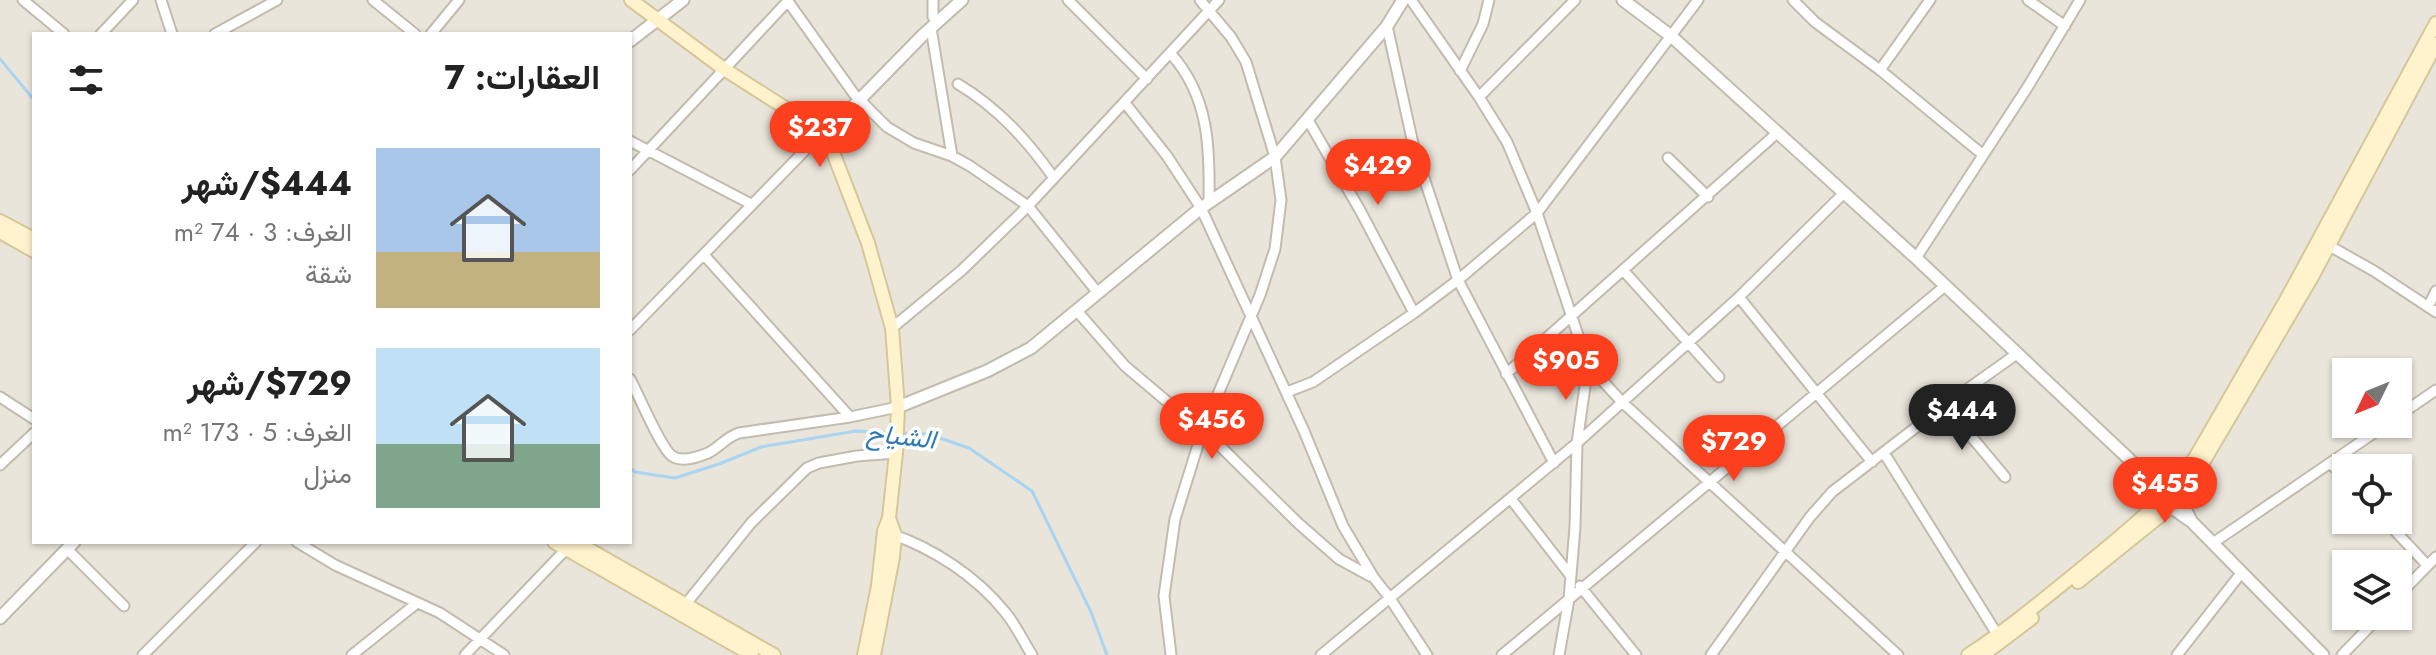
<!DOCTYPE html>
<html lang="ar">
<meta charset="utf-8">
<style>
body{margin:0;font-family:Jost,Vazirmatn,sans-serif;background:#f6f6f6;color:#222;direction:rtl;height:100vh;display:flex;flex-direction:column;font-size:30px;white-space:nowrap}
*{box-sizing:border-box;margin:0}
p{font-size:26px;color:#767676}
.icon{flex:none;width:44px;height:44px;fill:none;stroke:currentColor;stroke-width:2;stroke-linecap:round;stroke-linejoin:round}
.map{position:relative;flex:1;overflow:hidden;direction:ltr}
.drawer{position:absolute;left:32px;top:32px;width:600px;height:512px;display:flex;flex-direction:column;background:#fff;border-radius:0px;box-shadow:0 2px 6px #0004;direction:rtl}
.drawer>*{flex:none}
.needle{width:52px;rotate:227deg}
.buttons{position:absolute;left:2332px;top:358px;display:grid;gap:16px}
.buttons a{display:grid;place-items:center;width:80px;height:80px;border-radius:0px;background:#fff;box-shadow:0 2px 6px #0004;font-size:40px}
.price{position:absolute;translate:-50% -68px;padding:0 18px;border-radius:28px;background:#fc3f1d;color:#fff;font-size:26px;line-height:52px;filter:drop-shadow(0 2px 4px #0008)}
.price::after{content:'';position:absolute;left:50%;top:48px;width:24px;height:18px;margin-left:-12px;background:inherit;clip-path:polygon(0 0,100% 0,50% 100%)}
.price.selected{background:#222;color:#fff}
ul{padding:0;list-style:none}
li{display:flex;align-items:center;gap:24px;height:200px;padding:0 32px}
li span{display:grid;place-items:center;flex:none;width:224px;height:160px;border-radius:0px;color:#555}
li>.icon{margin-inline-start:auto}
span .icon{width:96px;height:96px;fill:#fffc;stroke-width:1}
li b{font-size:34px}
h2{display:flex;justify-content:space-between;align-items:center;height:96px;padding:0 32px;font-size:34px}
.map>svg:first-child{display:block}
.residential{fill:#eae5da;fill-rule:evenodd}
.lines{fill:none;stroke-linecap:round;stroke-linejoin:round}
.stream{stroke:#a9d4f2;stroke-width:3}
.minor-casing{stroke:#c2bbae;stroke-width:13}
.tertiary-casing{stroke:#c2bbae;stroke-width:15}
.secondary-casing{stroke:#d6c79b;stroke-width:16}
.minor{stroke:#fff;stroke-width:9}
.tertiary{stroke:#fff;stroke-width:11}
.secondary{stroke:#fff3cd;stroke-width:12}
.labels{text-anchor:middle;stroke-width:7;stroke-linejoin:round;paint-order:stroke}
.water-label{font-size:26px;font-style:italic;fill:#2e7ab2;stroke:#fff}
</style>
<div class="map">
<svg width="2436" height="655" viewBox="0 0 2436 655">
<rect width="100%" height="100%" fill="#f6f3ec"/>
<path class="residential" d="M 0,0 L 2436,0 L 2436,655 L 0,655 ZM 34,34 L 630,34 L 630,542 L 34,542 ZM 2346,372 L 2398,372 L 2398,424 L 2346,424 ZM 2346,468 L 2398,468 L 2398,520 L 2346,520 ZM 2346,564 L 2398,564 L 2398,616 L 2346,616 Z"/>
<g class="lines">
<path class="stream" d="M 0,59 L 34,100
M 901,433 L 928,434 L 969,448 L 1032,491 L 1091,612 L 1107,655
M 630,468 L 635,472 L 675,478 L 719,464 L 761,447 L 856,431 L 893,433"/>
<defs>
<path id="minor" d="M 23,0 L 64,34
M 161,0 L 172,34
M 373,0 L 415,34
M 787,0 L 854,94 L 887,127 L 914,143 L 952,156 L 970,166 L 1028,206 L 1098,293
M 1068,0 L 1147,79
M 1411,0 L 1479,97 L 1507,142 L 1537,213 L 1588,365 L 1622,402 L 1898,655
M 1793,0 L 1815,22 L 1880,70
M 1930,0 L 1880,70 L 1982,154
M 2028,0 L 2065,26
M 933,17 L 933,0
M 1387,26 L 1414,148 L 1458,280 L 1554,463
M 931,28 L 952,156
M 101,34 L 133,0
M 215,34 L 277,0
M 431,34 L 459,0
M 1171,54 C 1209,96 1210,148 1209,202
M 1460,71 L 1483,24 L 1489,0
M 958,84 C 998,108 1027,140 1054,178
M 1479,97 L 1575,0
M 1125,103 L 1167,156 L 1201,208 L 1304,431 L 1343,526 L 1374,578 L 1389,597 L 1427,655
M 1308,120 L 1361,212 L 1414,313
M 630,141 L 751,204
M 1668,158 L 1708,197
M 630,170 L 787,2
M 2328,245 L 2374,271 L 2436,312
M 704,255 L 850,417
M 1916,258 L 2027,88 L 2080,0
M 1623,270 L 1719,377
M 1739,297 L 1872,462
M 2428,307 L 2436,291
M 1077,311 L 1125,366 L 1222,448 L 1298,523 L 1339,559 L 1370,576
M 892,328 L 962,270 L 1028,206 L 1219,0
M 630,330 L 815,140 L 826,134
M 1506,374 L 1777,133
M 630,379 C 639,395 660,447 672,456 C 682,463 698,457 708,453 C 719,448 726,437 739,433 L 850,417 L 898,407
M 1287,392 L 1313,382 L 1414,313 L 1458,280 L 1537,213 L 1698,0
M 0,397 L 34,419
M 1945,405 L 2005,477
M 2398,416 L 2436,390
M 1884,453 L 1997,634
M 2330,463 L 2346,479
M 0,465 L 34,433
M 1511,499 L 1570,575
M 2385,520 L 2427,565
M 891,534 C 933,548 977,577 1005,612 C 1016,625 1023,641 1032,655
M 297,542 L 335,565 L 440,613 L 504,655
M 2213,543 L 2387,424
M 67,549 L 124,606
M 1580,586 L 1636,655
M 2398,596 L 2436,557
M 685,605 L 751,523 L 807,468 L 819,463 L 857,456 L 896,453
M 143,655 L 256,542
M 352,655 L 417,603
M 465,655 L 570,545
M 1171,655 L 1164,596 L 1175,519 L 1202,432 L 1260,295 L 1275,249 L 1281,200 L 1275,157 L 1246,62 L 1231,37 L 1200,0
M 1321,655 L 1577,443 L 1739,297 L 1844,193
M 1502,655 L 1945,286
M 1559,655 L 1569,599 L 1575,527 L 1577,443 L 1588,365
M 1711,655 L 1810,517 L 1832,492 L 1945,405 L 2018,353
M 2177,655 L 2242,572
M 2342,655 L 2380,616"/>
<path id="tertiary" d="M 1623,0 L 1671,36 L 1916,258 L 2148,477 C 2158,496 2173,510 2191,521
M 630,41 L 683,0
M 826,134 L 923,35 L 962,0
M 898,407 L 987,371 L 1031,348 L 1201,208 L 1275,157 L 1387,26 L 1403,0
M 2148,477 C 2169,487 2182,500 2191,521 L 2323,655
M 0,618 L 74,542"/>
<path id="secondary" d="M 631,0 L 724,69 L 826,134 L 868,243 L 892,328 L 898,407 L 896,453 L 889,518 L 884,531 L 878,586 L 864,655
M 0,221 L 34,239
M 0,232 L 34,251
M 554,542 L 752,655
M 576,542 L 774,655
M 2078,582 L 2171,507 L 2188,488 L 2312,277 L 2436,44
M 874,655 L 893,557 L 895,535 L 889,518
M 1968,655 C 2007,630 2044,599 2081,569 C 2122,535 2164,503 2195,458 L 2286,300 L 2436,23
M 1983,655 L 2032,618"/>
</defs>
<use href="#minor" class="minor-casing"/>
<use href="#tertiary" class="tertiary-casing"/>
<use href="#secondary" class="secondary-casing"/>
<use href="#minor" class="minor"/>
<use href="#tertiary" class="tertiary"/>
<use href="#secondary" class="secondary"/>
</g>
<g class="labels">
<g class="water-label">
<text transform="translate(901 436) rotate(6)" y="9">الشياح</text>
</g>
</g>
</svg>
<div class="buttons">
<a><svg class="needle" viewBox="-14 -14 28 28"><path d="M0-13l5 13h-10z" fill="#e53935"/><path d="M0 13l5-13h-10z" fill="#767676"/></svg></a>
<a><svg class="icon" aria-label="locate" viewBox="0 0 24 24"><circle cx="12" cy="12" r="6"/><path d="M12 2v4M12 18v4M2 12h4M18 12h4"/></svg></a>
<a><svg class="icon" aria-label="layers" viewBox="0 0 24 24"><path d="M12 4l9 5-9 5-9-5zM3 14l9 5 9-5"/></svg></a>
</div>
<b class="price" style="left:820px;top:169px">$237</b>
<b class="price" style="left:1378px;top:207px">$429</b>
<b class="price" style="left:1566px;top:402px">$905</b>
<b class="price selected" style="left:1962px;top:452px">$444</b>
<b class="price" style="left:1212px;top:461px">$456</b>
<b class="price" style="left:1734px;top:483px">$729</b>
<b class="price" style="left:2165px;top:525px">$455</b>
<section class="drawer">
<h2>العقارات: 7<svg class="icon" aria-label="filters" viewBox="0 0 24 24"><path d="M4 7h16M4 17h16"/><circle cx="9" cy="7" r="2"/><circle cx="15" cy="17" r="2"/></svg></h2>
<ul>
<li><span style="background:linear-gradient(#a9c7e8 65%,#c2b280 0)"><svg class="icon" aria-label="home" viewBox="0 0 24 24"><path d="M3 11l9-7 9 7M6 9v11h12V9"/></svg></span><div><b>$444/شهر</b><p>الغرف: 3 · 74 m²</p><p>شقة</p></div></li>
<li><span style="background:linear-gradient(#bfe0f5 60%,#7fa58c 0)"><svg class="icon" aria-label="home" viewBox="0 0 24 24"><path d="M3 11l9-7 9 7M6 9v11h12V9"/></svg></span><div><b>$729/شهر</b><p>الغرف: 5 · 173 m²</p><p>منزل</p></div></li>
</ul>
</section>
</div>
